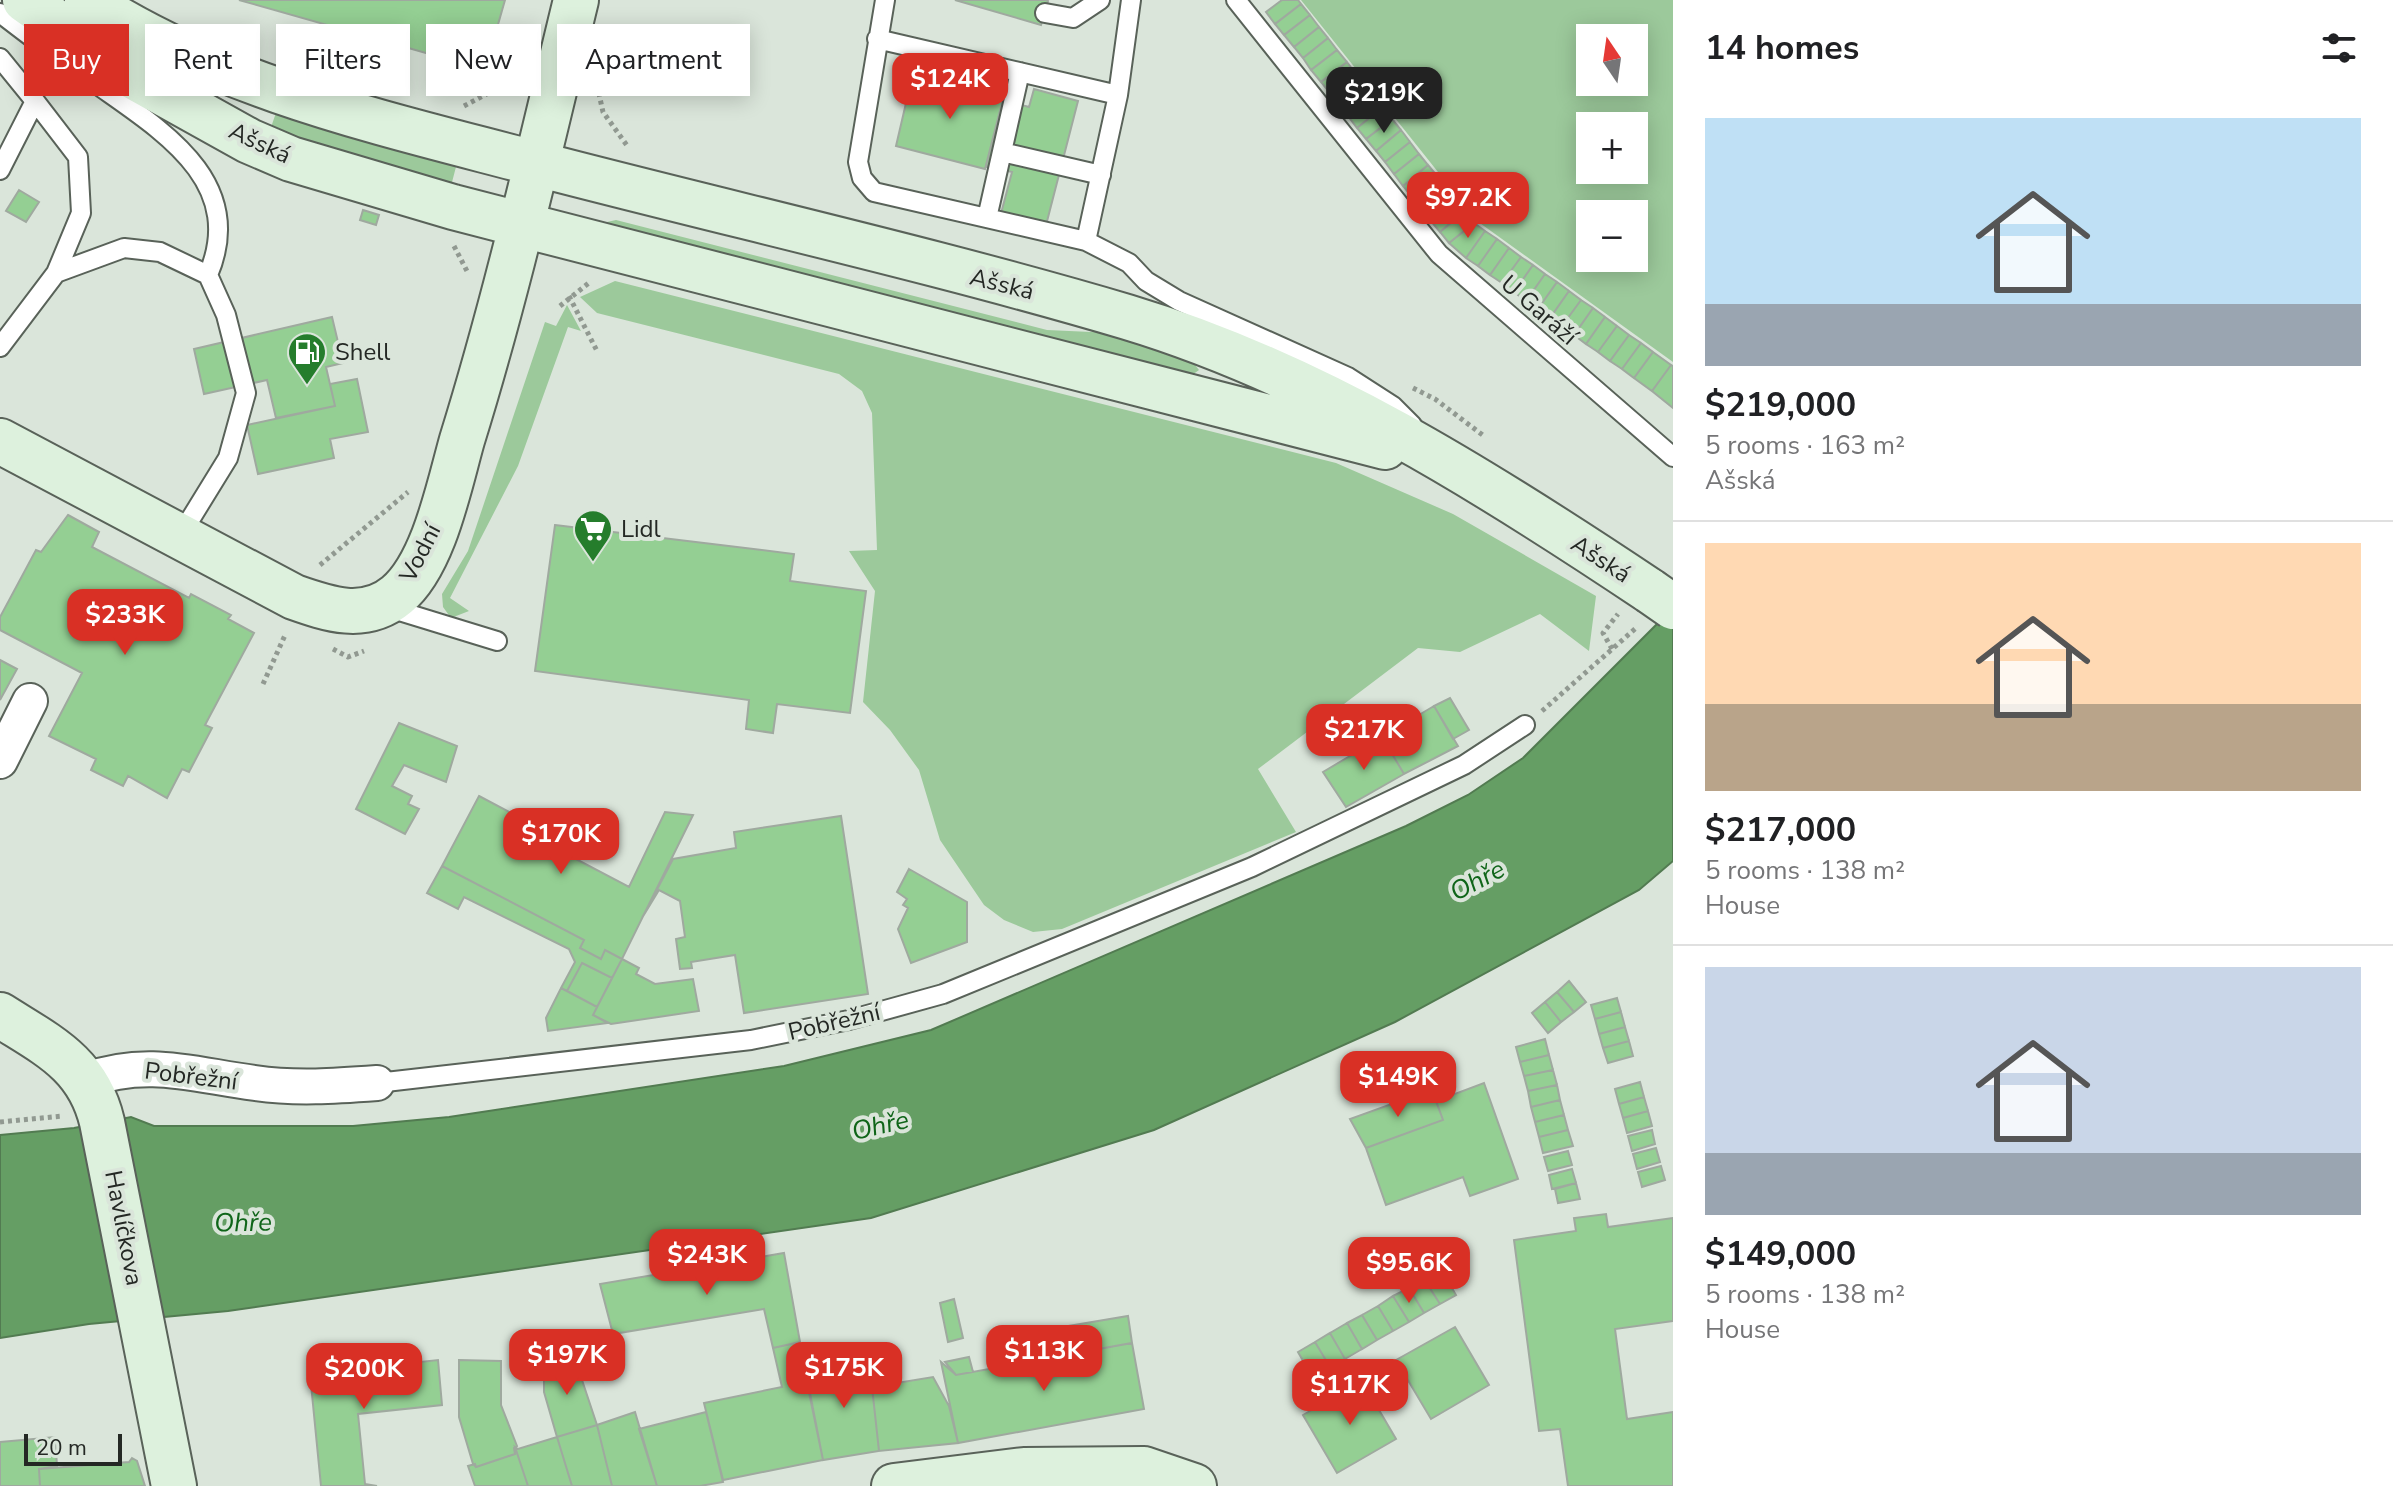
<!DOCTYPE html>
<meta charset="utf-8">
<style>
body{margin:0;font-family:"Nunito Sans",sans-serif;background:#f6f6f6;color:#202124;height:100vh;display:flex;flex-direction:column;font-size:30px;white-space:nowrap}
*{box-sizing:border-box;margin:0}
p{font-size:26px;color:#757577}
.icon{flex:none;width:44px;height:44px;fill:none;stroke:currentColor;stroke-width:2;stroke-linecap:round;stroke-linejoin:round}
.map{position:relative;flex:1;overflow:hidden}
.details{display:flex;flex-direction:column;background:#fff;width:720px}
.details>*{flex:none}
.guide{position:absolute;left:24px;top:24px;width:760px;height:72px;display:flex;gap:16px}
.needle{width:52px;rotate:347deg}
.tools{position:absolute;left:1576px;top:24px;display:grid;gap:16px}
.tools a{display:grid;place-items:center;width:72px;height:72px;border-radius:0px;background:#fff;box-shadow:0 4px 20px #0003;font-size:40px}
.scale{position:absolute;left:24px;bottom:20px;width:98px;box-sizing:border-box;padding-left:8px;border:4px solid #242824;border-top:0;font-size:22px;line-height:28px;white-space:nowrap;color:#242824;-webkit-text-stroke:6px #dae5da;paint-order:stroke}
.price{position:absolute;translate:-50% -68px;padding:0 18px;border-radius:16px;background:#d93025;color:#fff;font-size:26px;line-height:52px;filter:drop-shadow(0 2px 4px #0008)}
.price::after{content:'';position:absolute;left:50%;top:48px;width:24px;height:18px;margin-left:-12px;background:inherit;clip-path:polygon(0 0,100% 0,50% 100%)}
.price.current{background:#222;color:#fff}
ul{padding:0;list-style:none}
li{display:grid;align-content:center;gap:16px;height:424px;padding:0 32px}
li+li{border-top:2px solid #e0e0e0}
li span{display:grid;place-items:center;height:248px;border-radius:0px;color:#555}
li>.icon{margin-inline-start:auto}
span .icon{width:144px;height:144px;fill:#fffc;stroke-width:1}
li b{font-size:34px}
h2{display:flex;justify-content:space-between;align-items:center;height:96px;padding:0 32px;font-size:34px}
.pill{padding:0 28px;border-radius:0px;background:#fff;box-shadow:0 4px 20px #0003;font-size:28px;line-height:72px}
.pill.current{background:#d93025;color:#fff}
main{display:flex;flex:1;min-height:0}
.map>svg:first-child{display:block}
.green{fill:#9cc99b;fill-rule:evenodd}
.water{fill:#659e64;stroke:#527b51;stroke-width:2}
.building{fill:#94cf93;stroke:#9fa99f;stroke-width:2}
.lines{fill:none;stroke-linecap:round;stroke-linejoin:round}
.lane-casing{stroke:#596259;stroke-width:22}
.street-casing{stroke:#596259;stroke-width:38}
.secondary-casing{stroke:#596259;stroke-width:48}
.path{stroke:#919991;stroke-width:5;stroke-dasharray:4 4;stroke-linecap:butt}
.lane{stroke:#fff;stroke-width:18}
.street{stroke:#fff;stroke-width:34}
.secondary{stroke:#ddf1dd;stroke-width:44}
.secondary-bridge-casing{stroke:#596259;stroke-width:48;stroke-linecap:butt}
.secondary-bridge{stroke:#ddf1dd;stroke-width:44}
.labels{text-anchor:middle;stroke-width:8;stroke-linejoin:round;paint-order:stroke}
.street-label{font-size:24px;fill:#242824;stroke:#dae5da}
.poi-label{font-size:24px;fill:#242824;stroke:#dae5da;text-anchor:start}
.water-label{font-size:26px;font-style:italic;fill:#0f6519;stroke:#dae5da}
</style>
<main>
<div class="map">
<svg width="1673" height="1486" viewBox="0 0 1673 1486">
<rect width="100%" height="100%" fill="#dae5da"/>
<path class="green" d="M 1301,0 L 1673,0 L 1673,362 L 1477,221 ZM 1590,38 L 1634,38 L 1634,82 L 1590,82 ZM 1590,126 L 1634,126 L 1634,170 L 1590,170 ZM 1590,214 L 1634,214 L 1634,258 L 1590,258 Z
M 277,110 L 457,163 L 451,186 L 270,130 Z
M 616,220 L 1047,330 L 1113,333 L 1195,365 L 1199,370 L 1192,375 L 608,226 L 607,222 Z
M 615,281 L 1336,463 L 1453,514 L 1596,596 L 1589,651 L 1540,614 L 1460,652 L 1418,648 L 1258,769 L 1296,832 L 1062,929 L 1033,932 L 1004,920 L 984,905 L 940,840 L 919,770 L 890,730 L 863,702 L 875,591 L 849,551 L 877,550 L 872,413 L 862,391 L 839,374 L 597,313 L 580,297 Z
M 567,305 L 581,331 L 568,327 L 518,466 L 450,598 L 469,611 L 451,618 L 443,607 L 442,594 L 468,551 L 545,322 L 556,326 Z"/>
<path class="water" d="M 1673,608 L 1673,861 L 1639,890 L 1395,1022 L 1154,1130 L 871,1218 L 228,1311 L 89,1324 L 0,1338 L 0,1135 L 74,1128 L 131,1117 L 154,1126 L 353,1126 L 449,1117 L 784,1066 L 931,1030 L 1406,826 L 1468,795 L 1523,758 Z"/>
<path class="building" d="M 239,0 L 505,0 L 487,63 L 435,48 L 433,55 Z
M 955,0 L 1046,0 L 1048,1 L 1041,25 Z
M 1282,0 L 1298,0 L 1301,4 L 1275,24 L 1266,12 Z
M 1301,4 L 1310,15 L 1284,35 L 1275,24 Z
M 1310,15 L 1319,27 L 1294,47 L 1284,35 Z
M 1319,27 L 1328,38 L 1303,58 L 1294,47 Z
M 1328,38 L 1337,50 L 1311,70 L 1303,58 Z
M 1337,50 L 1347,62 L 1321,82 L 1311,70 Z
M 1347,62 L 1355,73 L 1330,93 L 1321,82 Z
M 913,73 L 1004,95 L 985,169 L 896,146 Z
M 1355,73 L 1365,85 L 1339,105 L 1330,93 Z
M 1365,85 L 1374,96 L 1348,116 L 1339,105 Z
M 1034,89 L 1078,101 L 1044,233 L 999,221 L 1012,172 L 986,166 L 1003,100 L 1029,107 Z
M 1374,96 L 1383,107 L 1357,128 L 1348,116 Z
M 1383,107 L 1392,119 L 1366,139 L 1357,128 Z
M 1392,119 L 1401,130 L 1376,151 L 1366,139 Z
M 1401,130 L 1410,142 L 1385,162 L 1376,151 Z
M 1410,142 L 1419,154 L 1394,174 L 1385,162 Z
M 1419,154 L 1428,165 L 1403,186 L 1394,174 Z
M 1428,165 L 1438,177 L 1412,197 L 1403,186 Z
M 1438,177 L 1447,188 L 1421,208 L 1412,197 Z
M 1447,188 L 1456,200 L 1430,220 L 1421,208 Z
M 19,190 L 39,202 L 26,222 L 6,211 Z
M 1456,200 L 1465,211 L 1440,232 L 1430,220 Z
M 363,210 L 379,215 L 376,225 L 360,220 Z
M 1465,211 L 1474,223 L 1449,243 L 1440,232 Z
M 1474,223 L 1485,231 L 1466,258 L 1449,243 Z
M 1485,231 L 1497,239 L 1478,266 L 1466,258 Z
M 1497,239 L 1509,248 L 1490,275 L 1478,266 Z
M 1509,248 L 1521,257 L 1502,283 L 1490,275 Z
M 1521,257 L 1533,265 L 1514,292 L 1502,283 Z
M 1533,265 L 1545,274 L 1526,301 L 1514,292 Z
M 1545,274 L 1557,282 L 1538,309 L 1526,301 Z
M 1557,282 L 1569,291 L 1550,318 L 1538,309 Z
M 1569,291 L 1581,300 L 1562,326 L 1550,318 Z
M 1581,300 L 1593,308 L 1574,335 L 1562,326 Z
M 1593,308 L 1605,317 L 1586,344 L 1574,335 Z
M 332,317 L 343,363 L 326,367 L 335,406 L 276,418 L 267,380 L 204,394 L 194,349 Z
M 1605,317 L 1617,326 L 1598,352 L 1586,344 Z
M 1617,326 L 1629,335 L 1610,361 L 1598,352 Z
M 1629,335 L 1641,343 L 1622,369 L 1610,361 Z
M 1641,343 L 1653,352 L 1634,378 L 1622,369 Z
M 1653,352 L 1671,365 L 1652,391 L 1634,378 Z
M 1671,365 L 1673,366 L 1673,408 L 1652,391 Z
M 357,379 L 368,432 L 330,439 L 334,458 L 258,474 L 247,425 L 335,406 L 330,384 Z
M 68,515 L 99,532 L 92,547 L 189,598 L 191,594 L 231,615 L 228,619 L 254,633 L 205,725 L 212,728 L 189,772 L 182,769 L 167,798 L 128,776 L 123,786 L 91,770 L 96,759 L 49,736 L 82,673 L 0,630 L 0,617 L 36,550 L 41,552 Z
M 555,525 L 794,554 L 790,581 L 866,591 L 850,713 L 777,704 L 773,733 L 746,729 L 749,700 L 535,671 Z
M 0,660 L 17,669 L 0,700 Z
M 1450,698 L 1469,730 L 1453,739 L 1434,706 Z
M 1434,706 L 1458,746 L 1404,774 L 1382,737 Z
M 1413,710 L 1417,716 L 1379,739 L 1375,733 Z
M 399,723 L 457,746 L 446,782 L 404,765 L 392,786 L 412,796 L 408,804 L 419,809 L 405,834 L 356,809 Z
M 1382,737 L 1404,774 L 1346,807 L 1323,772 Z
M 479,796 L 558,838 L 553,847 L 629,887 L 665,812 L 693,815 L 622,959 L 605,950 L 601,959 L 580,948 L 584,940 L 442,866 Z
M 841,816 L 868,994 L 744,1013 L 735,955 L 691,962 L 692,968 L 680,969 L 676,939 L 685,937 L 680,901 L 659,890 L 642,918 L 673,859 L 736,848 L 734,832 Z
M 442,866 L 584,940 L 580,948 L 601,959 L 605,950 L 622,959 L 612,978 L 582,963 L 567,991 L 561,988 L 575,962 L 569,949 L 464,897 L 458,909 L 427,893 Z
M 909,869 L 967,902 L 967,942 L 911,963 L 898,929 L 908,908 L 903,905 L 907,899 L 897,892 Z
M 622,959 L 639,968 L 636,974 L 655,984 L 693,979 L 699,1011 L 611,1024 L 593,1015 Z
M 582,963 L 612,978 L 597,1007 L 567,991 Z
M 1569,981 L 1586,1002 L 1574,1012 L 1557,992 Z
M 561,988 L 597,1007 L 593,1015 L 608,1023 L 548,1031 L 546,1018 Z
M 1557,992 L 1574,1012 L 1561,1022 L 1545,1002 Z
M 1617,998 L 1621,1012 L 1595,1019 L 1591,1005 Z
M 1545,1002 L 1561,1022 L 1548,1033 L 1532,1013 Z
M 1621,1012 L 1625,1027 L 1599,1034 L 1595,1019 Z
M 1625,1027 L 1629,1041 L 1603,1048 L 1599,1034 Z
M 1545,1039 L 1549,1055 L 1520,1062 L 1516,1047 Z
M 1629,1041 L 1633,1056 L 1608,1063 L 1603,1048 Z
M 1549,1055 L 1553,1070 L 1524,1076 L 1520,1062 Z
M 1553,1070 L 1557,1085 L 1528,1091 L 1524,1076 Z
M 1640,1082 L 1644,1097 L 1619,1104 L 1615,1089 Z
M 1484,1083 L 1518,1179 L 1470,1196 L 1463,1177 L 1386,1205 L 1366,1148 L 1443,1120 L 1436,1101 Z
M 1557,1085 L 1560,1100 L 1531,1107 L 1528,1091 Z
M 1436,1088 L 1440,1099 L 1436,1101 L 1443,1120 L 1366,1148 L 1350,1119 Z
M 1644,1097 L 1648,1111 L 1623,1118 L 1619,1104 Z
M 1560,1100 L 1564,1115 L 1535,1122 L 1531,1107 Z
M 1648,1111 L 1652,1126 L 1627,1133 L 1623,1118 Z
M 1564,1115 L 1568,1130 L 1539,1137 L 1535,1122 Z
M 1568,1130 L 1573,1146 L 1543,1153 L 1539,1137 Z
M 1652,1130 L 1655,1144 L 1632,1151 L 1628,1136 Z
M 1656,1148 L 1660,1162 L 1637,1169 L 1633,1154 Z
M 1568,1151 L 1572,1165 L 1548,1171 L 1544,1157 Z
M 1661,1166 L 1665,1180 L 1642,1187 L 1638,1172 Z
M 1572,1169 L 1576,1183 L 1552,1189 L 1549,1175 Z
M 1576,1183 L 1580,1199 L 1558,1203 L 1555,1189 Z
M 1606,1214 L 1608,1227 L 1673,1218 L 1673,1321 L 1615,1329 L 1627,1419 L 1673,1412 L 1673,1486 L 1568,1486 L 1560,1429 L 1539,1431 L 1514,1240 L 1576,1231 L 1574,1218 Z
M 784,1253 L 800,1342 L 773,1348 L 764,1309 L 613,1334 L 600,1284 Z
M 1441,1269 L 1456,1295 L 1440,1304 L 1424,1279 Z
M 1424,1279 L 1440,1304 L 1424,1313 L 1409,1288 Z
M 1409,1288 L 1424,1313 L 1409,1322 L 1393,1296 Z
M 1393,1296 L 1409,1322 L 1393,1331 L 1378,1306 Z
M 954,1299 L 963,1338 L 948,1342 L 940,1303 Z
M 1378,1306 L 1393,1331 L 1377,1340 L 1362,1315 Z
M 1362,1315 L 1377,1340 L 1362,1349 L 1347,1323 Z
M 1128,1316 L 1132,1343 L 1061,1356 L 1056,1328 Z
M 1347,1323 L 1362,1349 L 1345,1359 L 1330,1333 Z
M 1455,1327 L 1489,1385 L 1431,1419 L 1396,1360 Z
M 1330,1333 L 1345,1359 L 1330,1367 L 1315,1342 Z
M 800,1342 L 823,1460 L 723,1480 L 704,1403 L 782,1387 L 773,1348 Z
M 1315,1342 L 1330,1367 L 1313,1378 L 1298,1352 Z
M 1132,1343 L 1144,1409 L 958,1443 L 941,1362 L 956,1375 Z
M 969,1357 L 973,1372 L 956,1375 L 945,1362 Z
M 438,1360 L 442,1405 L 358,1414 L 365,1484 L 377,1486 L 321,1486 L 310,1374 Z
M 459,1360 L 501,1361 L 501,1405 L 517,1446 L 514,1448 L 515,1454 L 476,1467 L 473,1464 L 459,1417 Z
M 863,1360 L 872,1387 L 879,1451 L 823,1460 L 805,1373 Z
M 544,1361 L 583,1362 L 582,1380 L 597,1425 L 557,1437 L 544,1392 Z
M 933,1377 L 949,1406 L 958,1443 L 879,1451 L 872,1387 Z
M 1362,1381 L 1396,1439 L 1337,1473 L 1303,1415 Z
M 635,1412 L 657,1486 L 612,1486 L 597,1425 Z
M 706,1412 L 723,1482 L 700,1486 L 657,1486 L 639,1429 Z
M 597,1425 L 612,1486 L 572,1486 L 557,1437 Z
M 55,1437 L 57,1466 L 39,1469 L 40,1486 L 0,1486 L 0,1442 Z
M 557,1437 L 572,1486 L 528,1486 L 515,1447 L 518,1449 Z
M 515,1447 L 528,1486 L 475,1486 L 468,1466 L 475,1464 L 476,1467 L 515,1454 Z
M 132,1458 L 137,1461 L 145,1486 L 40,1486 L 39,1469 L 129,1462 Z"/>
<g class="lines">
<defs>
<path id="lane" d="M 885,0 L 858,162 L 862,178 L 874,192 L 1086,241 L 1129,263 L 1146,281 L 1179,301 L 1348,377 L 1393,406 L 1412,425
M 1236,0 L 1439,254 L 1673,457
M 0,13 C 31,37 63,61 95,83 C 161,130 248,181 208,275
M 1045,13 L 1073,18 L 1100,0
M 877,39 L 1118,95 L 1131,0
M 0,58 L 35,101
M 1002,152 L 1101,175
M 0,170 L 35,101 L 78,157 L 81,213 L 56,273 L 0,347
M 987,218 L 1020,72
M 1086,241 L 1118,95
M 56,273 L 124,248 L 160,252 L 208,275 L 226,315 L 246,393 L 228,458 L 180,536
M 386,607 L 497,641
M 377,1083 L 751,1040 L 849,1020 L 943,994 L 1252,867 L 1464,765 L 1525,725"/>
<path id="street" d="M 0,761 L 30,701
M 86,1080 C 149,1058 193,1075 255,1083 C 295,1089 336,1086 377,1083"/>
<path id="secondary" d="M 25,0 L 134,77 L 249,141 L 291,159 L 453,207 L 1385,447
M 87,0 C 217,85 374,121 522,160 C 723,213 928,258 1127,317 C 1316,374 1487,482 1650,591
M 0,441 L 294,597 C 328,609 365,622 397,595 C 434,564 449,486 462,440 C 507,295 540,148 576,0
M 0,1015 C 47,1045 88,1063 102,1122 L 174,1486
M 894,1486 L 1024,1470 L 1144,1469 L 1194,1486"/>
</defs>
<use href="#lane" class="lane-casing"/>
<use href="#street" class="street-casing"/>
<use href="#secondary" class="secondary-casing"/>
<path class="path" d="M 597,85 L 603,112 L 628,147
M 464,106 L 498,88 L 519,60
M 454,246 L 468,273
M 569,296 L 597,351
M 560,306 L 590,282
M 1413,388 L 1435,399 L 1484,436
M 320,565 L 408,492
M 333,649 L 348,657 L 364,651
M 1612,649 L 1603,633 L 1618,614
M 263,684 L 286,633
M 1542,711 L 1636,628
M 0,1122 L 63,1116"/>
<use href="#lane" class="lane"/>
<use href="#street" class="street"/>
<use href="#secondary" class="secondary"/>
<defs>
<path id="secondary-bridge" d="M 1650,591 L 1673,607"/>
</defs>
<use href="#secondary-bridge" class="secondary-bridge-casing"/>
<use href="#secondary-bridge" class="secondary-bridge"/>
</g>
<defs>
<symbol id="fuel-pin" viewBox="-11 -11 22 30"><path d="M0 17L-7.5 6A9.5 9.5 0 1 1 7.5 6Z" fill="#257d2c" stroke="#dae5da"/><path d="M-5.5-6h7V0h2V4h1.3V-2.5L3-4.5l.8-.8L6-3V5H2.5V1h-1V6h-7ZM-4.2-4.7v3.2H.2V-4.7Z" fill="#fff"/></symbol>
<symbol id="supermarket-pin" viewBox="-11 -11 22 30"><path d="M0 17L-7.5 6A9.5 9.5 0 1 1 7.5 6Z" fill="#257d2c" stroke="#dae5da"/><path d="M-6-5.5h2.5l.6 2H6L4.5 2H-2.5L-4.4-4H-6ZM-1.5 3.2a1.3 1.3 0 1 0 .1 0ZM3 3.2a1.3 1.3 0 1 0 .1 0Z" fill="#fff"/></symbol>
</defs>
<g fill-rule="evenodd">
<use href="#fuel-pin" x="285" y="330" width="44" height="60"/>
<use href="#supermarket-pin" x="571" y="507" width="44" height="60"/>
</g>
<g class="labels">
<g class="street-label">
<text transform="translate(260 143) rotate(25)" y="8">Ašská</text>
<text transform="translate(1002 284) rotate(14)" y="8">Ašská</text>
<text transform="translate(1539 310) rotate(41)" y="8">U Garáží</text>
<text transform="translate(420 553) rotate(-63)" y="8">Vodní</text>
<text transform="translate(1601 559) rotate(33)" y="8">Ašská</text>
<text transform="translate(834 1022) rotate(-13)" y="8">Pobřežní</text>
<text transform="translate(191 1076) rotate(7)" y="8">Pobřežní</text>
<text transform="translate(124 1228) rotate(79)" y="8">Havlíčkova</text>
</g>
<g class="poi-label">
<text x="335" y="360">Shell</text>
<text x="621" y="537">Lidl</text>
</g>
<g class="water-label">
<text transform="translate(1477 880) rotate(-28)" y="9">Ohře</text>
<text transform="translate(880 1125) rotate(-13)" y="9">Ohře</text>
<text transform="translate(243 1222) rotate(-1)" y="9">Ohře</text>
</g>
</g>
</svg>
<div class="tools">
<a><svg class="needle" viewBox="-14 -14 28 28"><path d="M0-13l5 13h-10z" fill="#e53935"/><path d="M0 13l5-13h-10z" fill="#757577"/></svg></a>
<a>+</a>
<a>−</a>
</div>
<div class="scale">20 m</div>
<b class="price" style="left:950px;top:121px">$124K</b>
<b class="price current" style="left:1384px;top:135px">$219K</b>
<b class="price" style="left:1468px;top:240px">$97.2K</b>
<b class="price" style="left:125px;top:657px">$233K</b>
<b class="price" style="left:1364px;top:772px">$217K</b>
<b class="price" style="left:561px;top:876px">$170K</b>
<b class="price" style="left:1398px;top:1119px">$149K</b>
<b class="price" style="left:707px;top:1297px">$243K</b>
<b class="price" style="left:1409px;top:1305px">$95.6K</b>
<b class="price" style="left:1044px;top:1393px">$113K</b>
<b class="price" style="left:567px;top:1397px">$197K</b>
<b class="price" style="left:844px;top:1410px">$175K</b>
<b class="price" style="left:364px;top:1411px">$200K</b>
<b class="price" style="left:1350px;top:1427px">$117K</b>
<div class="guide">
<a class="pill current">Buy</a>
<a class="pill">Rent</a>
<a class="pill">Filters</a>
<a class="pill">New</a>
<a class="pill">Apartment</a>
</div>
</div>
<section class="details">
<h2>14 homes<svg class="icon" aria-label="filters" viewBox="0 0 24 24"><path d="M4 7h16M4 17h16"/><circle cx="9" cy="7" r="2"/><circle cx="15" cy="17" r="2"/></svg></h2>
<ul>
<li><span style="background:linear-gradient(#bfe0f5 75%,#9aa5b1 0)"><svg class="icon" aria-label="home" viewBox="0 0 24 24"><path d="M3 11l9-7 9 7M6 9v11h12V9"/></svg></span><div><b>$219,000</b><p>5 rooms · 163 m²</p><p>Ašská</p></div></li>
<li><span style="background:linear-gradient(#ffd9b3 65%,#b9a48a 0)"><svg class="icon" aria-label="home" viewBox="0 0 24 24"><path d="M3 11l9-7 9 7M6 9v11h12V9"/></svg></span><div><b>$217,000</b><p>5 rooms · 138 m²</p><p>House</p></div></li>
<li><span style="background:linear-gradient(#c9d6e8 75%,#9aa5b1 0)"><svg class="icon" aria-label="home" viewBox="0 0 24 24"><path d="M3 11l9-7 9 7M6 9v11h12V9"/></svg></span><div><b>$149,000</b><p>5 rooms · 138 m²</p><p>House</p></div></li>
</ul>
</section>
</main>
